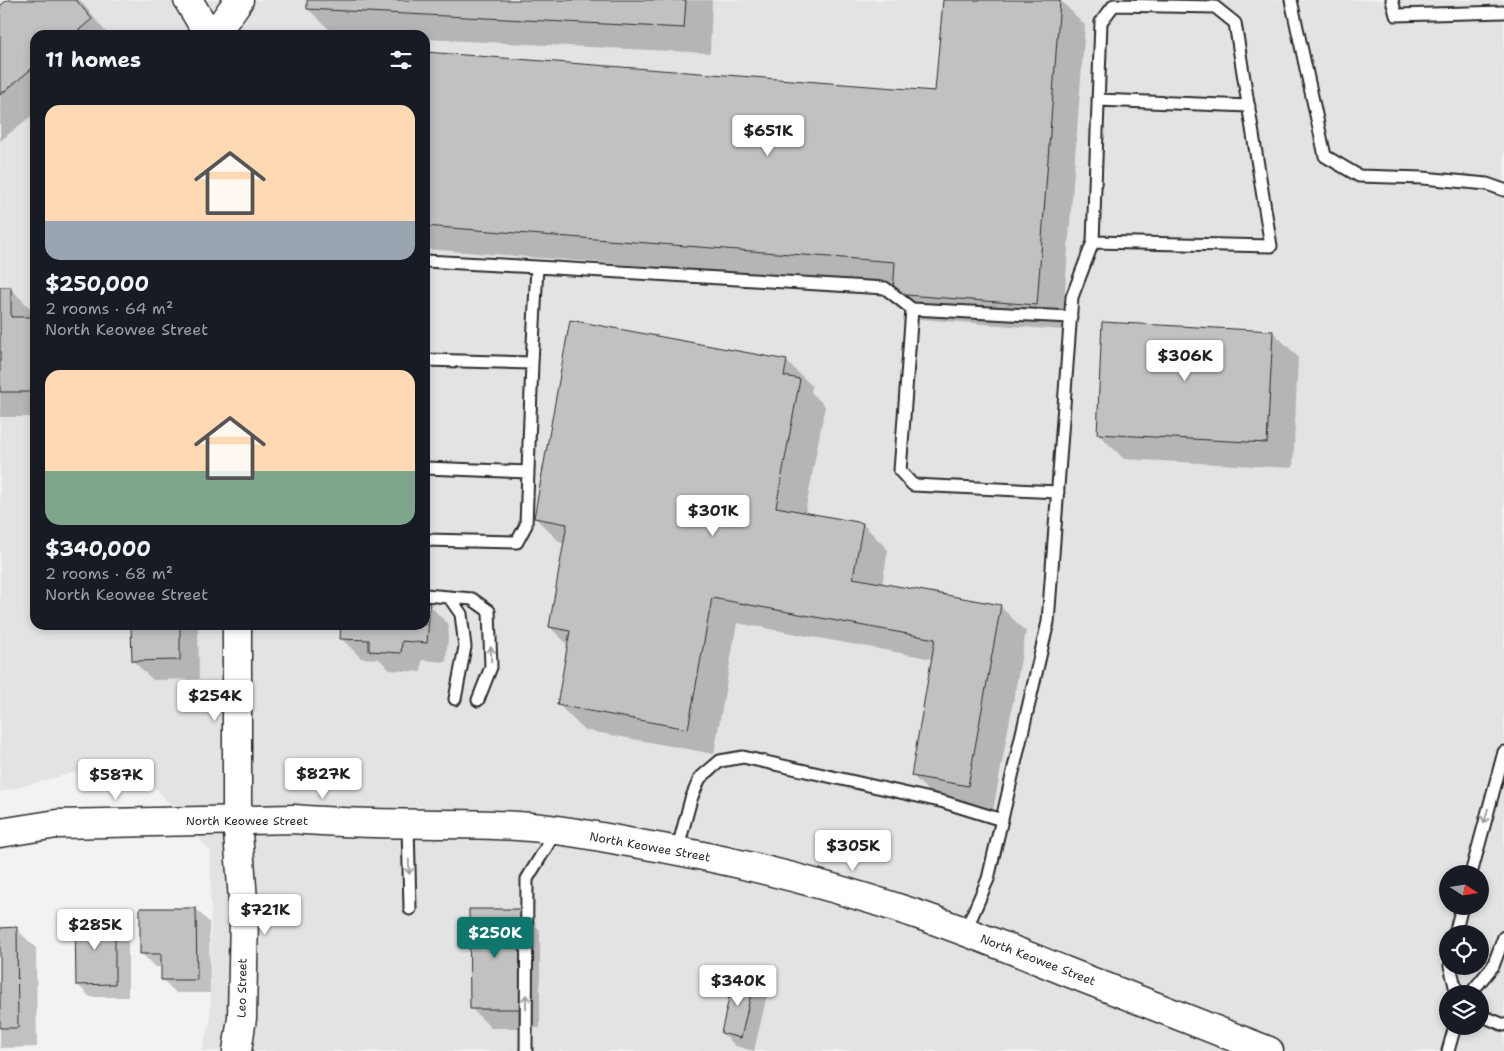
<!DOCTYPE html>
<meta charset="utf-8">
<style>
body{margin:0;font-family:"Shantell Sans",sans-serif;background:#20242c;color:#f1f3f6;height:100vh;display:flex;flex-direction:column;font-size:19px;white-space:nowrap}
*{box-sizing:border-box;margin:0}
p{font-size:16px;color:#9ea1a6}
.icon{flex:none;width:28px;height:28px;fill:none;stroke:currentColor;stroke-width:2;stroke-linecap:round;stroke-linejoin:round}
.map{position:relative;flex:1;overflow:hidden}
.drawer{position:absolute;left:30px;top:30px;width:400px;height:600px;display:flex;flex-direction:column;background:#171b24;border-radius:15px;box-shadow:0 2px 8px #0003}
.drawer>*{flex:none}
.needle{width:32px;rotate:102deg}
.controls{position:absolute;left:1439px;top:865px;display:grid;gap:10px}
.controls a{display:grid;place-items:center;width:50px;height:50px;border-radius:50%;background:#171b24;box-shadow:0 2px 8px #0003;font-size:25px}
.price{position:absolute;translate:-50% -42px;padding:0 11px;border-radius:5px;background:#fff;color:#222;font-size:16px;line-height:32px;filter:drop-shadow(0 1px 2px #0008)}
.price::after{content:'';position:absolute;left:50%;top:30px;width:15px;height:11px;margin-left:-8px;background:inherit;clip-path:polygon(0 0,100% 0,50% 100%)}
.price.on{background:#0f766e;color:#fff}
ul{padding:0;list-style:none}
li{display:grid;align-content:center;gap:10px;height:265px;padding:0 15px}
li span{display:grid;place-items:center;height:155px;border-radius:15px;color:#555}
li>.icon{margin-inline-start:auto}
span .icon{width:90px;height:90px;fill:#fffc;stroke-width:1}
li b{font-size:21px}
h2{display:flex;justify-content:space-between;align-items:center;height:60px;padding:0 15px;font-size:21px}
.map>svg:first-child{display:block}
.built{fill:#e3e3e3;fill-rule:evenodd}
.shadow{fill:#0003}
.building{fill:#c1c1c1;stroke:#2b2b2b}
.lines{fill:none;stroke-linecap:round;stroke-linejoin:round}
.service-casing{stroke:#2b2b2b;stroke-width:15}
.tertiary-casing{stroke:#2b2b2b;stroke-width:31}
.secondary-casing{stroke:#2b2b2b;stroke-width:31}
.service{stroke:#fff;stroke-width:11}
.tertiary{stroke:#fff;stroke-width:28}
.secondary{stroke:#fff;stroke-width:28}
.oneway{stroke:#a0a0a0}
.labels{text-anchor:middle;stroke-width:4;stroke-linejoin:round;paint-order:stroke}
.street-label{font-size:12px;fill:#2b2b2b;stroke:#fff}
</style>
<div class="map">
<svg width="1504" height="1051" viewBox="0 0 1504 1051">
<rect width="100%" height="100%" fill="#f2f2f2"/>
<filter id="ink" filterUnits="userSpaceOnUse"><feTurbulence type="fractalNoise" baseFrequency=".02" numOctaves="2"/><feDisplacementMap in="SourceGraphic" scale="10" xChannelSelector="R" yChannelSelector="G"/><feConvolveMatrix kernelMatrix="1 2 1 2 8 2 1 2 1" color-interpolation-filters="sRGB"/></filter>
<g filter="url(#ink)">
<path class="built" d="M 0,0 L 1504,0 L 1504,1051 L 201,1051 L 210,1022 L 211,852 L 130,758 L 0,792 ZM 35,35 L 425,35 L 425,625 L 35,625 ZM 1448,874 L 1480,874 L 1480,906 L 1448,906 ZM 1448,934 L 1480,934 L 1480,966 L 1448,966 ZM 1448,994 L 1480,994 L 1480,1026 L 1448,1026 Z"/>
<path class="shadow" d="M 9,0 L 80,0 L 108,35 L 35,35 L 35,113 L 0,141 L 0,7 Z
M 309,0 L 712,0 L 710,53 L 425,39 L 425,35 L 334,34 L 308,9 Z
M 944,0 L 1060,0 L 1085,25 L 1062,330 L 920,319 L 894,293 L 895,285 L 425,249 L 425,53 L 937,92 Z
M 0,288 L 10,288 L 35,313 L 35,417 L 0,417 Z
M 1273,332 L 1298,357 L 1293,468 L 1124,459 L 1098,434 Z
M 786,361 L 812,386 L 811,392 L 825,406 L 805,513 L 863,524 L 888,550 L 882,585 L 1000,606 L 1026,632 L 993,811 L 938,801 L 912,775 L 933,659 L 737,623 L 714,754 L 584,730 L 559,705 L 569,646 L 550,627 L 565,544 L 561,543 L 535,518 Z
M 425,605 L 429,605 L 449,625 L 446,662 L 422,660 L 421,672 L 390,670 L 379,659 L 361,658 L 341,638 L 342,625 L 425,625 Z
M 132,625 L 198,625 L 199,679 L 153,680 L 133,661 Z
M 196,909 L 209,922 L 210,993 L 176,993 L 163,980 L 163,967 L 155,967 L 142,954 Z
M 520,911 L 540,930 L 540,1028 L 491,1028 L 471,1008 Z
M 114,919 L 128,932 L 128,997 L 90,997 L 77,984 Z
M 0,929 L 16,929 L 36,948 L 37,1047 L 0,1048 Z
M 735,977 L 754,982 L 767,995 L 754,1051 L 736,1046 L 722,1033 Z"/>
<path class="building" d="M 7,0 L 76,0 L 92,19 L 73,35 L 35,35 L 35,66 L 0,95 L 0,6 Z
M 307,0 L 686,0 L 684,28 L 307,9 Z
M 943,0 L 1060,0 L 1037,305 L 893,294 L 895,262 L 425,226 L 425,52 L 935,91 Z
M 34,175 L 35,175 L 35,247 Z
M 0,287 L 11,287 L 11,317 L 35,317 L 35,392 L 0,392 Z
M 570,320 L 787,360 L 784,376 L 800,379 L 776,507 L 863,523 L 853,578 L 1001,605 L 968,786 L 911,776 L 935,639 L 712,598 L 688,729 L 557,705 L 570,631 L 549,627 L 567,524 L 534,518 Z
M 1102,322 L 1273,331 L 1267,443 L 1097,434 Z
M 425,603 L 430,604 L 427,643 L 402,641 L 401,653 L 369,651 L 369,640 L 340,639 L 341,625 L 425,625 Z
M 131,625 L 180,625 L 180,660 L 132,661 Z
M 140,908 L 196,908 L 197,980 L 161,980 L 161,954 L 140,954 Z
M 469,909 L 521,909 L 521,1009 L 470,1009 Z
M 75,918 L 115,918 L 115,984 L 76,985 Z
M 17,927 L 18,1028 L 0,1028 L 0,928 Z
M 734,976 L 754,981 L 741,1038 L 721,1033 Z"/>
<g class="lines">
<defs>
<path id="service" d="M 1291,0 L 1325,156 L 1359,176 L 1423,178 L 1487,184 L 1504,190
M 1392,0 L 1396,15 L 1504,12
M 1098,100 L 1249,106
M 425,261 L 537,267
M 912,309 L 900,471 L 913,485 L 1058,492
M 425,360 L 532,363 L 537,267 L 885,288 L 912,309 L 1071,317
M 425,468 L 528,472
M 425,540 L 517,542 L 526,525 L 532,363
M 425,595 L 472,599 L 489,611 L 491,667 L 478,700
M 449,597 L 461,614 L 465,647 L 455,699
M 408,825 L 410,909
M 677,851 L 691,799 L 700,778 L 720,761 L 743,757 L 944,802 L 1002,820
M 1471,874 L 1504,752
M 965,932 L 988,879 L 1048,622 L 1072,297 L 1093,242 L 1101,22 L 1114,5 L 1215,7 L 1235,23 L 1271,246 L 1093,242
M 1455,934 L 1462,906
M 1450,966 L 1457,994
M 1470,994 L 1493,966 L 1504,937
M 1480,1015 L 1504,1025
M 526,1051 L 527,879 L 556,831
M 1448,1051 L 1455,1026"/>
<path id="tertiary" d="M 188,0 L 209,35
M 209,34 L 224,21 L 239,0
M 237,625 L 237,819 L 244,914 L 242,1018 L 237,1051"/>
<path id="secondary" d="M 0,833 L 57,824 L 294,819 C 368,826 443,822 517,826 C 554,828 592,835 628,842 C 725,858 821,882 913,913 C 965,930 1015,951 1065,971 C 1133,998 1201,1024 1269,1051"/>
</defs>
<use href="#service" class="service-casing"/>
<use href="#tertiary" class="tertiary-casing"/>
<use href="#secondary" class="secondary-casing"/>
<use href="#service" class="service"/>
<use href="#tertiary" class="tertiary"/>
<use href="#secondary" class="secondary"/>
</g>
<defs><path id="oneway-shaft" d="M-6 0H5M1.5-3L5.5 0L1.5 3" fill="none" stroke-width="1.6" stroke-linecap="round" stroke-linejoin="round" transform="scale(1.25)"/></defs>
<g class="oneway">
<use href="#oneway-shaft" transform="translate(491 654) rotate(-92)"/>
<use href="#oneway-shaft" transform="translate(1486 816) rotate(105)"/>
<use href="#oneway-shaft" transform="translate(409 867) rotate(88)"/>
<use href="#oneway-shaft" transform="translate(526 1002) rotate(-90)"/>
</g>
</g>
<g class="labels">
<g class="street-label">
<text x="247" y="825">North Keowee Street</text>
<text transform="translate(650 847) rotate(10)" y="4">North Keowee Street</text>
<text transform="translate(1038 960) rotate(21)" y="4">North Keowee Street</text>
<text transform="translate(242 988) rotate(-89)" y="4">Leo Street</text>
</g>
</g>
</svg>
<div class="controls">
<a><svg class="needle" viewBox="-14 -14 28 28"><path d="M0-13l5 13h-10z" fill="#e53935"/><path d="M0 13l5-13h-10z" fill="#9ea1a6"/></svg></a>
<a><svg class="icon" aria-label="locate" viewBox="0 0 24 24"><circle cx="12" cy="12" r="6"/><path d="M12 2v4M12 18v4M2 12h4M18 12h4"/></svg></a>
<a><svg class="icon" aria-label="layers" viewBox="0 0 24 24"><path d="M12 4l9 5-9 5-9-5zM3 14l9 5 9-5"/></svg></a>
</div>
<b class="price" style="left:768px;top:157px">$651K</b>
<b class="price" style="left:1185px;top:382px">$306K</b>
<b class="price" style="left:713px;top:537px">$301K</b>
<b class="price" style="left:215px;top:722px">$254K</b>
<b class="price" style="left:323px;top:800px">$827K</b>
<b class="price" style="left:116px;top:801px">$587K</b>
<b class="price" style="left:853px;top:872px">$305K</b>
<b class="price" style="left:265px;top:936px">$721K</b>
<b class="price" style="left:95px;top:951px">$285K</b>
<b class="price on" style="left:495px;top:959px">$250K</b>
<b class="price" style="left:738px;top:1007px">$340K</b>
<section class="drawer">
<h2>11 homes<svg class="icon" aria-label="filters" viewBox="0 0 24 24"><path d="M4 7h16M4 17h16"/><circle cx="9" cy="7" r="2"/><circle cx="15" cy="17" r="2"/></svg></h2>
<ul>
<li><span style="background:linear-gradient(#ffd9b3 75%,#9aa5b1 0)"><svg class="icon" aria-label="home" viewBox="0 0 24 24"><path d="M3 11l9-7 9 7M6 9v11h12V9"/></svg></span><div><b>$250,000</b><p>2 rooms · 64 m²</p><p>North Keowee Street</p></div></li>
<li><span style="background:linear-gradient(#ffd9b3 65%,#7fa58c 0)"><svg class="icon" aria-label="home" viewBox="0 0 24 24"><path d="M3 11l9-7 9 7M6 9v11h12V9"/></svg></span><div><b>$340,000</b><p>2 rooms · 68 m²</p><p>North Keowee Street</p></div></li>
</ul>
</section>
</div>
